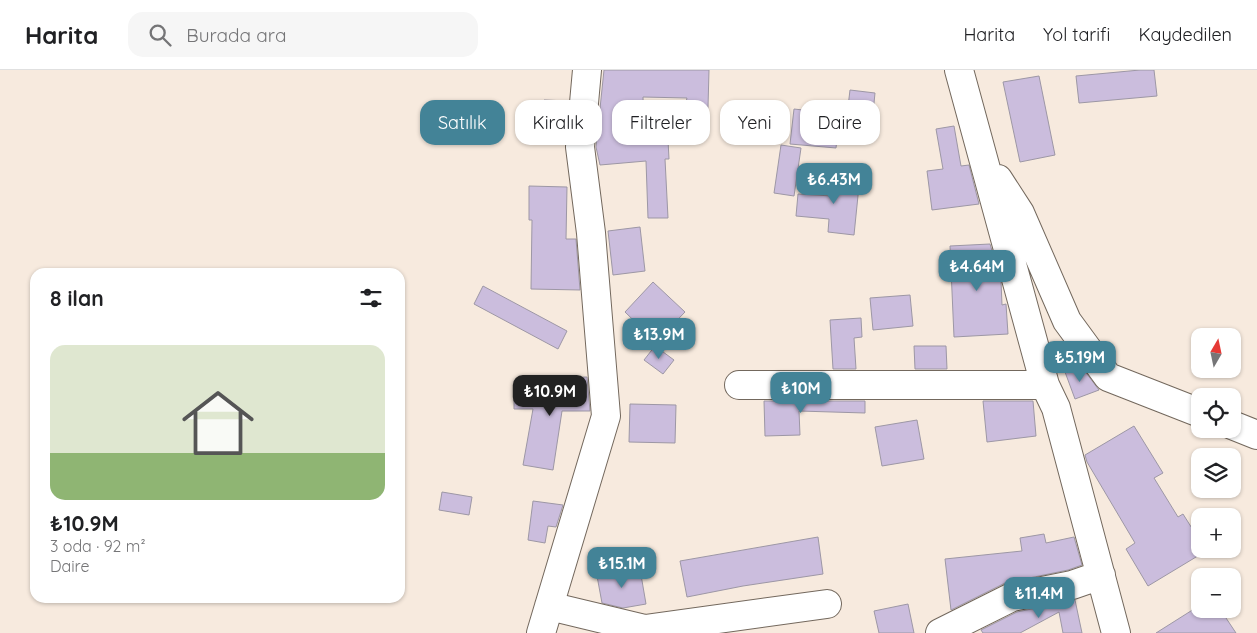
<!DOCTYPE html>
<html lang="tr">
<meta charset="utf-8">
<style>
body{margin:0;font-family:Quicksand,sans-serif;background:#f6f6f6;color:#202124;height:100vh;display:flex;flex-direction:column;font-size:19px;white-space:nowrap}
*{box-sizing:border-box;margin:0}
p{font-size:16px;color:#757577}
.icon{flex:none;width:28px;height:28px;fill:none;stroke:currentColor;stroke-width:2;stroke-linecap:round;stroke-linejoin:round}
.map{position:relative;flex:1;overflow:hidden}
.sheet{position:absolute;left:30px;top:198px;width:375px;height:335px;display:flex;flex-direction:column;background:#fff;border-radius:15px;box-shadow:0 1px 4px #0004}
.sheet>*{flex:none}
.top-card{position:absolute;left:420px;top:30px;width:475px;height:45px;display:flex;gap:10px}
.needle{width:32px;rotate:9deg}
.fabs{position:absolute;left:1191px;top:258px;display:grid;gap:10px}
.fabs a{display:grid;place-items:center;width:50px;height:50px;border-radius:10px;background:#fff;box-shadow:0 1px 4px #0004;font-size:25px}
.price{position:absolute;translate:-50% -42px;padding:0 11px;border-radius:10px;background:#438397;color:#fff;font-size:16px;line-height:32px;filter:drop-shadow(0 1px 2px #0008)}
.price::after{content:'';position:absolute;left:50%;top:30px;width:15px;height:11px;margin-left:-8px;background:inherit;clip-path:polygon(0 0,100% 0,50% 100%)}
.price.on{background:#222;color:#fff}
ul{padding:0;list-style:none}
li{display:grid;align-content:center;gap:10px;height:265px;padding:0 20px}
li span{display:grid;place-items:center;height:155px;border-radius:15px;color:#555}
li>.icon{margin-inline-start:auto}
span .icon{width:90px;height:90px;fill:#fffc;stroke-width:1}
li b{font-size:21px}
h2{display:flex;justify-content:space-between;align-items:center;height:60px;padding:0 20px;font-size:21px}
.pill{padding:0 18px;border-radius:15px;background:#fff;box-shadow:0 1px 4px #0004;font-size:18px;line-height:45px}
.pill.on{background:#438397;color:#fff}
header{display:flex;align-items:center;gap:30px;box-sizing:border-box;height:70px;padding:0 25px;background:#fff;border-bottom:1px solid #e0e0e0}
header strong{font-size:24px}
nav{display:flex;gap:28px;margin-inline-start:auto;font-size:18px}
.search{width:350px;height:45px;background:#f6f6f6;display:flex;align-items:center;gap:12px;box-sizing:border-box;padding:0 18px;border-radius:15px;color:#757577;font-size:19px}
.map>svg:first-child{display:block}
.building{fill:#cbbddd;stroke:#9d97a5}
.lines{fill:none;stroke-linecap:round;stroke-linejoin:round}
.minor-casing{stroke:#73685d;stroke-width:30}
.minor{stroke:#fff;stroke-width:28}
</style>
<header>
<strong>Harita</strong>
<div class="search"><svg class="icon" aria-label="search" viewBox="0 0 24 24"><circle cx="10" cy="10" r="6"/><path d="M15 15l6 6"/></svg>Burada ara</div>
<nav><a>Harita</a><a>Yol tarifi</a><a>Kaydedilen</a></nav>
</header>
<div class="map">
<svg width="1257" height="563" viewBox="0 0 1257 563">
<rect width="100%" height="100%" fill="#f7eade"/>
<path class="building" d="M 604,0 L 709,0 L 708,37 L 700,67 L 678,62 L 687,28 L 643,27 L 644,72 L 668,70 L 669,89 L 665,89 L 668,148 L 648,148 L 646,91 L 600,95 L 596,77 Z
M 1140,0 L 1154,0 L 1157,26 L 1079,33 L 1076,6 Z
M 1039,6 L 1055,85 L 1020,92 L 1003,12 Z
M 850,20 L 875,23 L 870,73 L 837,69 L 836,78 L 790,74 L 794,39 L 847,45 Z
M 544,30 L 568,31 L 565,71 L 543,70 Z
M 954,56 L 961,96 L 969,95 L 979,134 L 932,140 L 927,101 L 943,99 L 936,59 Z
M 781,75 L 801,78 L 794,126 L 774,123 Z
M 834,103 L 860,106 L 854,165 L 828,162 L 829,149 L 796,146 L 798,124 L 832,126 Z
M 529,116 L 567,117 L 566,169 L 576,169 L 580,220 L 531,219 L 532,150 L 529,150 Z
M 640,157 L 645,201 L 613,205 L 608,161 Z
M 990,174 L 1001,211 L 1002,235 L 1006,234 L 1008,264 L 954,267 L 950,176 Z
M 653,212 L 685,242 L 656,272 L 625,242 Z
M 483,216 L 567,261 L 558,279 L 474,234 Z
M 910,225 L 913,256 L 873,260 L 870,228 Z
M 861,248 L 862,267 L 854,268 L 856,299 L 833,299 L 830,250 Z
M 655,276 L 674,290 L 663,304 L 644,290 Z
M 914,276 L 946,276 L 947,299 L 915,299 Z
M 1081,296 L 1099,320 L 1075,329 L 1065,302 Z
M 587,307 L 590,341 L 562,341 L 553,400 L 523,395 L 533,339 L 514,339 L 514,322 L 554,322 L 554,308 Z
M 764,331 L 865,331 L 865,343 L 799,341 L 800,365 L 765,366 Z
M 983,331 L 1033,331 L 1036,366 L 987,372 Z
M 630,334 L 676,335 L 675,373 L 629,372 Z
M 917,350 L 924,389 L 882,396 L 875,357 Z
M 1134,356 L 1163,403 L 1154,408 L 1178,447 L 1183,444 L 1200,471 L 1200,479 L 1205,479 L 1206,481 L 1148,516 L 1126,479 L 1135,473 L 1087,392 L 1085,385 Z
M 442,422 L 472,427 L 469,445 L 439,440 Z
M 533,431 L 563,435 L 556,457 L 548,456 L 545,473 L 528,470 Z
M 1044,464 L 1046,473 L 1074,467 L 1082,495 L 1068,500 L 1005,513 L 951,540 L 945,489 L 1022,481 L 1020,468 Z
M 818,467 L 823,504 L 743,516 L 687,527 L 680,491 Z
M 640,499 L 646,534 L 623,538 L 602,533 L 597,506 Z
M 1075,530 L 1082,563 L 1063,563 L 1059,542 L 1020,563 L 983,563 L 981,560 L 1017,542 Z
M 908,534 L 914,563 L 879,563 L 874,541 Z
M 1194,539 L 1220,539 L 1236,563 L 1156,563 Z"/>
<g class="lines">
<defs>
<path id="minor" d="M 959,0 L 1045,315 L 1056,338 L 1116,563
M 998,109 L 1020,143 L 1067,251 L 1108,307 L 1200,343
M 739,315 L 1045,315
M 1232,355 L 1257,365
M 549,536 L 645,559 L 827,534
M 541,563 L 606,346 L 591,163 L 580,77 L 587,0
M 940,563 L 1012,527 L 1072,515 L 1101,505"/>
</defs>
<use href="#minor" class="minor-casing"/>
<use href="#minor" class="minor"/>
</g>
</svg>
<div class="fabs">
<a><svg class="needle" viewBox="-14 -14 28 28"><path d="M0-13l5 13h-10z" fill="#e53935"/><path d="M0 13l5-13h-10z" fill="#757577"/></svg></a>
<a><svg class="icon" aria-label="locate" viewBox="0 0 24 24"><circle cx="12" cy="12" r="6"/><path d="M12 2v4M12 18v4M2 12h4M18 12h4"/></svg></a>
<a><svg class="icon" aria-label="layers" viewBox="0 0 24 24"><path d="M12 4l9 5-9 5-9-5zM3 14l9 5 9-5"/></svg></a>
<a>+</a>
<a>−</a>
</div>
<b class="price" style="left:834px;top:135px">₺6.43M</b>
<b class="price" style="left:977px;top:222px">₺4.64M</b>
<b class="price" style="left:659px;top:290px">₺13.9M</b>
<b class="price" style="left:1080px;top:313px">₺5.19M</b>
<b class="price" style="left:801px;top:344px">₺10M</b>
<b class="price on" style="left:550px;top:347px">₺10.9M</b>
<b class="price" style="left:622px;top:519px">₺15.1M</b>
<b class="price" style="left:1039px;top:549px">₺11.4M</b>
<div class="top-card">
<a class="pill on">Satılık</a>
<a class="pill">Kiralık</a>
<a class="pill">Filtreler</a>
<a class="pill">Yeni</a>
<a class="pill">Daire</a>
</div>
<section class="sheet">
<h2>8 ilan<svg class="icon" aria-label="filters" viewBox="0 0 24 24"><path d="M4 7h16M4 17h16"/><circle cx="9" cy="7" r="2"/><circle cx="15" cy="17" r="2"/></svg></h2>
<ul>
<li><span style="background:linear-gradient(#dfe7d0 70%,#8fb573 0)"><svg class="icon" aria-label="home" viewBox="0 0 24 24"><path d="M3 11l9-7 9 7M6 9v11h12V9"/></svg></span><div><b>₺10.9M</b><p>3 oda · 92 m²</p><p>Daire</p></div></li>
</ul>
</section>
</div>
